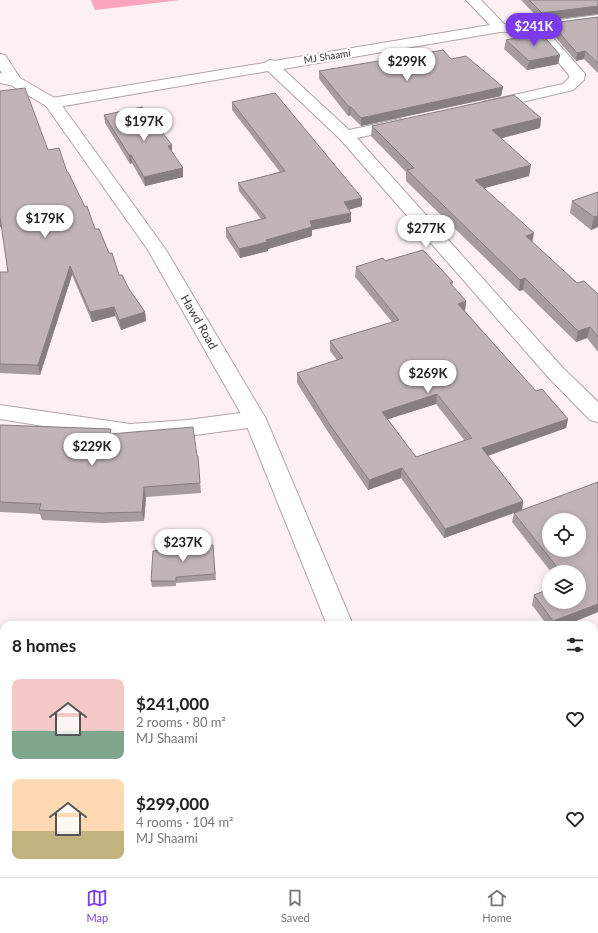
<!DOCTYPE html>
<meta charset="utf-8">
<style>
body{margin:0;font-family:Lato,sans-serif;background:#f6f6f6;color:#222;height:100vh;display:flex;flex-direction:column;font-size:15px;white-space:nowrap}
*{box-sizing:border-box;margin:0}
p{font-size:13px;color:#767676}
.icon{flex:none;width:22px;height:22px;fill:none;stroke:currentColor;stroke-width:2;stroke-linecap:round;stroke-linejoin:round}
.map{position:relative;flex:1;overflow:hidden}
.drawer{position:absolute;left:0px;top:621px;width:598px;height:256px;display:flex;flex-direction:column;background:#fff;border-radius:12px 12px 0 0;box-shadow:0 2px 10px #0003}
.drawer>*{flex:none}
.tools{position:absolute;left:542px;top:513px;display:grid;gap:8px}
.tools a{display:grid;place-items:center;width:44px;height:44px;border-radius:50%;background:#fff;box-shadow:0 2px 10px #0003;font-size:20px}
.price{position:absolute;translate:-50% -34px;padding:0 9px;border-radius:14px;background:#fff;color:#222;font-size:13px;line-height:26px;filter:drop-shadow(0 1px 2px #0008)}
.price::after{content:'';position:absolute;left:50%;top:24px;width:12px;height:9px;margin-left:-6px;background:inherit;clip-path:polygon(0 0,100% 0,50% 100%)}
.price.selected{background:#7c3aed;color:#fff}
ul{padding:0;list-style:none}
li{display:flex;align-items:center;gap:12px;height:100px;padding:0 12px}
li span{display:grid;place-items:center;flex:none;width:112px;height:80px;border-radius:8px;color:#555}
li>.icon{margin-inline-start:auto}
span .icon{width:48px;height:48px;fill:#fffc;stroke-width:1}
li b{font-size:17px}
h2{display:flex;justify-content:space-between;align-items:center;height:48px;padding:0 12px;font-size:17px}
.dock{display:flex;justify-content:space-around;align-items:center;height:56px;border-top:1px solid #e0e0e0;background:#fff;font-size:11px;color:#767676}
.dock a{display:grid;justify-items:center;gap:2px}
.dock .selected{color:#7c3aed}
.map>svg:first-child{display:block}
.green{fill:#fba5bc}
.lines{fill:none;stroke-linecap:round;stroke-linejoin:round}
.street-casing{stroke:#b1a4a7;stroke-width:2}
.secondary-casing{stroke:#b1a4a7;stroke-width:2}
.street{fill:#fff;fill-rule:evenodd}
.secondary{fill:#fff;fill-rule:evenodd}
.wall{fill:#a69b9d;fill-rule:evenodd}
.shaded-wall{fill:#877e80}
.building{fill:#c1b4b7;stroke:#877e80;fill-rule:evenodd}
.labels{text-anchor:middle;stroke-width:4;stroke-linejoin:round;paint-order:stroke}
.far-street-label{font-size:10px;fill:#3a3536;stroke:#fff}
.street-label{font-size:12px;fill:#3a3536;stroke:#fff}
</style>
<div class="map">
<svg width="598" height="877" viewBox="0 0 598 877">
<rect width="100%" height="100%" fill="#fdf0f3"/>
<path class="green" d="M 91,0 L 181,0 L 95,10 Z"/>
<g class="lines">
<defs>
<path id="street" d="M 466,0 L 481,0 L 504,24 L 536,23 L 598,15 L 598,23 L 546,30 L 585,74 L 584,80 L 573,90 L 488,110 L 482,108 L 480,105 L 482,102 L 563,84 L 569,78 L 569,75 L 532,31 L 500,32 L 283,69 L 349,130 L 400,119 L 406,121 L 408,124 L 406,127 L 357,138 L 562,367 L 598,402 L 598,422 L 590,420 L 548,377 L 340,139 L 268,71 L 52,108 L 46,106 L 44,103 L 46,100 L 52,98 L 264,63 L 270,60 L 274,61 L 490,25 Z
M 0,73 L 19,78 L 22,81 L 19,84 L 14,86 L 0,83 Z
M 0,405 L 130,424 L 188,420 L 255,411 L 263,414 L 266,419 L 263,424 L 255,427 L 188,436 L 130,440 L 0,419 Z
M 0,771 L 4,771 L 4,797 L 0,797 Z
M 95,873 L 125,873 L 125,877 L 95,877 Z"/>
<path id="secondary" d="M 0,54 L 5,55 L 20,78 L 58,100 L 166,250 L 266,419 L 353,625 L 327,625 L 244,419 L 148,250 L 46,106 L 9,84 L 0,70 Z
M 427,873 L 457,873 L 458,877 L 428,877 Z"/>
</defs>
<use href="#street" class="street-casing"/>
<use href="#secondary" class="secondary-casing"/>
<use href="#street" class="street"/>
<use href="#secondary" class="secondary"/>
</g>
<path class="wall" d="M 521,0 L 598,0 L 598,14 L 541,21 Z
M 598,17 L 598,73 L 584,59 L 576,61 L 550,31 L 551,23 Z
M 506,40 L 560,55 L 558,64 L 527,70 L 504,49 Z
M 451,59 L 503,87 L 501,96 L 361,126 L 350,115 L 348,116 L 319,79 L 319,71 Z
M 232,102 L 362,206 L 349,210 L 351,213 L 351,222 L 312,230 L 312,236 L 268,249 L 268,251 L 240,258 L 226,237 L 226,228 L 261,219 L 239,191 L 238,183 L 280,172 L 232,110 Z
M 104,115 L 172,145 L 172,152 L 183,168 L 183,177 L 145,186 L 132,163 L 130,164 L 105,123 Z
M 541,118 L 540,128 L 502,138 L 529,176 L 484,188 L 532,242 L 577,283 L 598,294 L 598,352 L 587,338 L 576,342 L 523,290 L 519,291 L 406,181 L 406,172 L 371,136 L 372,126 Z
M 48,150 L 67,172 L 95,229 L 109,253 L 119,275 L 145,312 L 146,321 L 121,330 L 115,316 L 92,322 L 72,275 L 40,375 L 0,373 L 0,272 L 8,272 L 2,227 Z
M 598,192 L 598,227 L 591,230 L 570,213 L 572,201 Z
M 423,250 L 453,282 L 452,286 L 466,301 L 465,311 L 536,391 L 542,389 L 568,419 L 566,428 L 488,456 L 523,501 L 522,510 L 598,482 L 598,612 L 566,625 L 547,625 L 532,605 L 534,595 L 549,589 L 549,602 L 579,602 L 579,572 L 551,572 L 512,522 L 514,513 L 444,538 L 401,478 L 368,490 L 328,432 L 297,383 L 297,373 L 337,360 L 330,351 L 330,341 L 392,322 L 355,277 L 356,267 L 383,258 L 385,261 ZM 436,404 L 465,441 L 416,457 L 388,419 ZM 549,520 L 579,520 L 579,550 L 549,550 Z
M 0,425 L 111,429 L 111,434 L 198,456 L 201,493 L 146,497 L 144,521 L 103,523 L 42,520 L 40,514 L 0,512 Z
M 213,545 L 216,580 L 176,583 L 176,586 L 152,587 L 151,581 Z
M 581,873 L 594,873 L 598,877 L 583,877 Z"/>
<path class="shaded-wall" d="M 598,6 L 598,14 L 541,21 L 542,13 Z
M 585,51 L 584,59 L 576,61 L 577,53 Z
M 560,55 L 558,64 L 527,70 L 529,61 Z
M 503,87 L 501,96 L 361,126 L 361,118 Z
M 349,107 L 351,107 L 350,115 L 348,116 Z
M 541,118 L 540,128 L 491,141 L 492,130 Z
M 172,145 L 172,153 L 168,146 Z
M 129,155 L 131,155 L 132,163 L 130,164 Z
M 531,165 L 529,176 L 474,191 L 475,180 Z
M 183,168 L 183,177 L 145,186 L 144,177 Z
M 362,198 L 362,206 L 343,211 L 344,202 Z
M 351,213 L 351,222 L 312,230 L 312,236 L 268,249 L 268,251 L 240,258 L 239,249 L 266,240 L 310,221 Z
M 598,216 L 598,227 L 591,230 L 594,217 Z
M 0,217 L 2,227 L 0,227 Z
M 534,233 L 532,244 L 526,236 Z
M 70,266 L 72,275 L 40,375 L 38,365 Z
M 525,278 L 523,290 L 519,291 L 520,280 Z
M 466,301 L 465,311 L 458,304 Z
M 114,307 L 115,316 L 92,322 L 90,312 Z
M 145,312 L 146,321 L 121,330 L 119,320 Z
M 590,327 L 587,338 L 576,342 L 578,331 Z
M 437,394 L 436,404 L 382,421 L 382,412 Z
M 568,419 L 566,428 L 480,458 L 482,448 Z
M 402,468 L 401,478 L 368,490 L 369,480 Z
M 144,487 L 146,497 L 144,521 L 142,512 Z
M 523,501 L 522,510 L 444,538 L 445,529 Z
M 598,604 L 598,612 L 566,625 L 552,625 L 553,621 Z
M 598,772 L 598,781 L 594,783 L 594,773 Z"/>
<path class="building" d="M 529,0 L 598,0 L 598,6 L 542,13 Z
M 598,17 L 598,63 L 585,51 L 577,53 L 551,23 Z
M 541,33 L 560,55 L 529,61 L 506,40 Z
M 443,50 L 451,59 L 466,56 L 503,87 L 361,118 L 351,107 L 349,107 L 319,71 Z
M 25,88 L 48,150 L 59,148 L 67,172 L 68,172 L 85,207 L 87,206 L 95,229 L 99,229 L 109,253 L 112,253 L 119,275 L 122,275 L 129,289 L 145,312 L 119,320 L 114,307 L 90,312 L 70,266 L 38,365 L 0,364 L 0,272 L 8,272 L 0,217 L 0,91 Z
M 275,93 L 362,198 L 344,202 L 351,213 L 310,221 L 312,227 L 266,240 L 267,242 L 239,249 L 226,228 L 266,218 L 238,183 L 285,171 L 232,102 Z
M 514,95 L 541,118 L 492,130 L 531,165 L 475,180 L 534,233 L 526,236 L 577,283 L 584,281 L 598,294 L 598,337 L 590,327 L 578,331 L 525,278 L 520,280 L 407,170 L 414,168 L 372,126 Z
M 142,107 L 172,145 L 168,146 L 183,168 L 144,177 L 131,155 L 129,155 L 104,115 Z
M 598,192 L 598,216 L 594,217 L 572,201 Z
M 423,250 L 453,282 L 450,283 L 466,301 L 458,304 L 536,391 L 542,389 L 568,419 L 482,448 L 523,501 L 445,529 L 402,468 L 369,480 L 328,422 L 297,373 L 343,358 L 330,341 L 399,320 L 356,267 L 383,258 L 385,261 ZM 437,394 L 472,438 L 416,457 L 382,412 Z
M 0,425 L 111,429 L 110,434 L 193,427 L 197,456 L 198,456 L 200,483 L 144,487 L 142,512 L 101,513 L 39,510 L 41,504 L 0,502 Z
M 598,482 L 598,604 L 553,621 L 534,595 L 549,589 L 549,602 L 579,602 L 579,572 L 561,572 L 514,513 ZM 549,520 L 579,520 L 579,550 L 549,550 Z
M 213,545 L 215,574 L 176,577 L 176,581 L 151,581 L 153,551 Z
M 598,733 L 598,772 L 594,773 L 594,734 Z
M 598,828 L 598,877 L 594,877 L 591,873 L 594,873 L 594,829 Z
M 137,873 L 287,873 L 288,877 L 137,877 Z"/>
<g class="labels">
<g class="far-street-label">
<text transform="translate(327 56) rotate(-9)" y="4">MJ Shaami</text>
</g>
<g class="street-label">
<text transform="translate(199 322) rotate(60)" y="4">Hawd Road</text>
</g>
</g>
</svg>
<div class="tools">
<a><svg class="icon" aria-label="locate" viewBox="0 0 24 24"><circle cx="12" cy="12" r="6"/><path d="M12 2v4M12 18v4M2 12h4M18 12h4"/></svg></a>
<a><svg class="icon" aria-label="layers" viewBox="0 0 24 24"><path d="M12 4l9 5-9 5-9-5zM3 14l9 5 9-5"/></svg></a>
</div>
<b class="price selected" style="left:534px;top:47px">$241K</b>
<b class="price" style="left:407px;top:82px">$299K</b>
<b class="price" style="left:144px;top:142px">$197K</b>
<b class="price" style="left:45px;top:239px">$179K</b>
<b class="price" style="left:426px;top:249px">$277K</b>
<b class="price" style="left:428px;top:394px">$269K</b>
<b class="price" style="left:92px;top:467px">$229K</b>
<b class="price" style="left:183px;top:563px">$237K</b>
<section class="drawer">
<h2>8 homes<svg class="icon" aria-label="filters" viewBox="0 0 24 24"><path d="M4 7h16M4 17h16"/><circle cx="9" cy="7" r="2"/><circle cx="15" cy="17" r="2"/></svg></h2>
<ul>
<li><span style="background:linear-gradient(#f6c9c9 65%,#7fa58c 0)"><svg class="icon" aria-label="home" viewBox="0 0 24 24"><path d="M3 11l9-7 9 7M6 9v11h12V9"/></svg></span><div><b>$241,000</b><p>2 rooms · 80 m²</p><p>MJ Shaami</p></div><svg class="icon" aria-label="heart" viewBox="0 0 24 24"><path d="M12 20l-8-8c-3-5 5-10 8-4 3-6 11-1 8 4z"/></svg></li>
<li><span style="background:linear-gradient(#ffd9b3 65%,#c2b280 0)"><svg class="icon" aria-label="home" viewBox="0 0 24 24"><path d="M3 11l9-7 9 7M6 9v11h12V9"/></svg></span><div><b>$299,000</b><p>4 rooms · 104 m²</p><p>MJ Shaami</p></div><svg class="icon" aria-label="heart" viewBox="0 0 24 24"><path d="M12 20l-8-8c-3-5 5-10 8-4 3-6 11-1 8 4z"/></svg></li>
</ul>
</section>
</div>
<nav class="dock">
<a class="selected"><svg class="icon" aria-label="map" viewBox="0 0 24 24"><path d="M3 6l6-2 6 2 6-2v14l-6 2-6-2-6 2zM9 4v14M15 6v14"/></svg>Map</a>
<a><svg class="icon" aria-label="saved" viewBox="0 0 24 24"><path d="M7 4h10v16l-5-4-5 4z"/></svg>Saved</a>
<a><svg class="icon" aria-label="home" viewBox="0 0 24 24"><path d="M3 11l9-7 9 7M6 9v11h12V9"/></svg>Home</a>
</nav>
